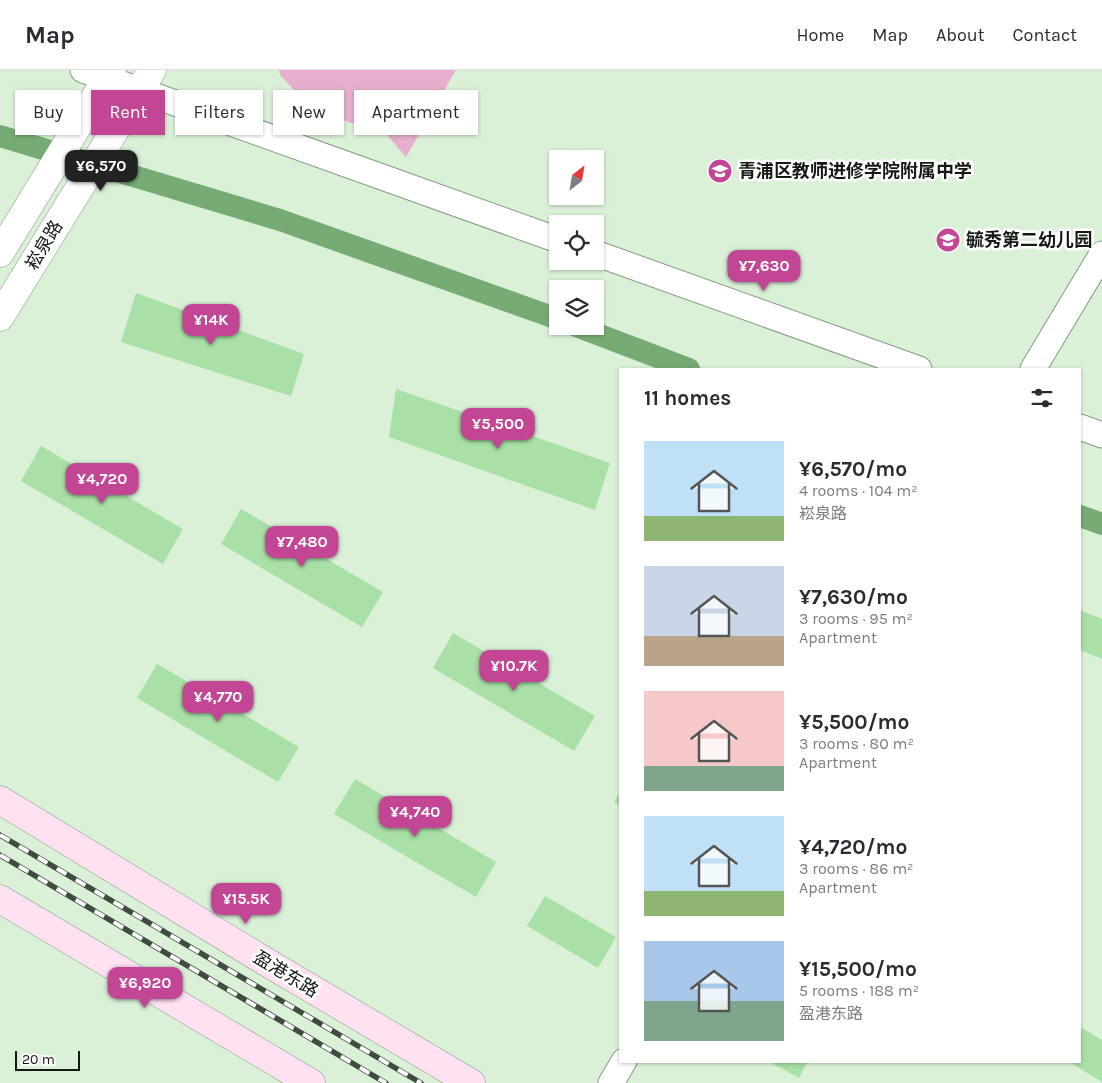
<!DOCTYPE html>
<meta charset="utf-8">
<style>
body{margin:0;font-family:Karla,"Noto Sans SC",sans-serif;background:#f2f2f3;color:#2b2b33;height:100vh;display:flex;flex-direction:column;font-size:19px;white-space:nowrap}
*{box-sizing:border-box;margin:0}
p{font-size:16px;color:#7c7c81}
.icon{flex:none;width:28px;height:28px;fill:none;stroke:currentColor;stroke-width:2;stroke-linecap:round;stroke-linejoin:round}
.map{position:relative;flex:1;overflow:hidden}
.details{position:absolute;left:619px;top:298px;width:462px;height:695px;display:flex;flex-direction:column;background:#fff;border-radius:0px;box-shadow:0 1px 4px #0004}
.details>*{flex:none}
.top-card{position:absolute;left:15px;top:20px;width:475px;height:45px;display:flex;gap:10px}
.needle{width:32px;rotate:31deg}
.tools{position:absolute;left:549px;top:80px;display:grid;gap:10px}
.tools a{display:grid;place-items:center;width:55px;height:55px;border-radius:0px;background:#fff;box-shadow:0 1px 4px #0004;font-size:25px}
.scale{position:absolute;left:15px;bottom:12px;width:65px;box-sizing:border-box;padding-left:5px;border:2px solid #121a11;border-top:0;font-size:14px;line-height:18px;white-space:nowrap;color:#121a11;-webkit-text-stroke:4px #fff;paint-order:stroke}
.price{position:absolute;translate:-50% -42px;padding:0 11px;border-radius:10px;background:#c34694;color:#fff;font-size:16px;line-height:32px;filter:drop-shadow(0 1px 2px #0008)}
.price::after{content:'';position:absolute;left:50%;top:30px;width:15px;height:11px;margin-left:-8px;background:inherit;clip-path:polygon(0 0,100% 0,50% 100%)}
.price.selected{background:#222;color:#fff}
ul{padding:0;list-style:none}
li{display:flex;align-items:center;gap:15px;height:125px;padding:0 25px}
li span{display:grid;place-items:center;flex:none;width:140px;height:100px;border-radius:0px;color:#555}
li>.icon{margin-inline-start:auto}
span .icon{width:60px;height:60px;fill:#fffc;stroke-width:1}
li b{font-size:21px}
h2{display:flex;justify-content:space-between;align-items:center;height:60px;padding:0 25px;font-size:21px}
.pill{padding:0 18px;border-radius:0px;background:#fff;box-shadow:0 1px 4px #0004;font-size:18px;line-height:45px}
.pill.selected{background:#c34694;color:#fff}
header{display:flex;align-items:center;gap:30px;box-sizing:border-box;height:70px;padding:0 25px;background:#fff;border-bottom:1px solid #e1e1e2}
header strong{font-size:24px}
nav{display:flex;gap:28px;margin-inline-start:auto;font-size:18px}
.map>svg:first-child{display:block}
.green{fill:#e7afcd}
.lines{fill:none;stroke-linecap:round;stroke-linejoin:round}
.canal{stroke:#77ab75;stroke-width:22}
.building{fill:#a9e0a7}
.minor-casing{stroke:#859b84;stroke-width:27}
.tertiary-casing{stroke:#859b84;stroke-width:29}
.secondary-casing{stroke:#859b84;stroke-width:29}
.minor{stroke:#fff;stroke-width:25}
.tertiary{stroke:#fff;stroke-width:28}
.secondary{stroke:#ffe1f2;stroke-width:28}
.rail-casing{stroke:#404c3f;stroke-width:5.5}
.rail{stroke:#fff;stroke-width:4;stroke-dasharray:11;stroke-linecap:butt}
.labels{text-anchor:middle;stroke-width:5;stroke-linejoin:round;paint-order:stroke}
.poi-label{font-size:18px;font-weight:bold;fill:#121a11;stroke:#fff;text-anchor:start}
.street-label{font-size:18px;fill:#121a11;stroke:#fff}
</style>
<header>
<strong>Map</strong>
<nav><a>Home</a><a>Map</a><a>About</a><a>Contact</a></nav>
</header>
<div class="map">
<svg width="1102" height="1013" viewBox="0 0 1102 1013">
<rect width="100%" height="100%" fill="#daf1d8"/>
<path class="green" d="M 279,0 L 456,0 L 406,87 L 386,64 L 348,52 L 305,31 L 280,5 Z"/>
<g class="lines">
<path class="canal" d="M 0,66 L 280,150 L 558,249
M 576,256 L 689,299
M 1080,446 L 1102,454"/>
</g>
<path class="building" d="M 136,223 L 304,284 L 291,326 L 121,272 Z
M 396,319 L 610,393 L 595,440 L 389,367 Z
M 41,376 L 183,459 L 163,494 L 21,411 Z
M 241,439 L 383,522 L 362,557 L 221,474 Z
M 1080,540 L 1102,549 L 1102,589 L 1080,580 Z
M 453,563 L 595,646 L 574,681 L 433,598 Z
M 157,594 L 299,677 L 278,712 L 137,628 Z
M 355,709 L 496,792 L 476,827 L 334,744 Z
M 620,722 L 620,735 L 614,732 Z
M 545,826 L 616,867 L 598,898 L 527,856 Z
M 1080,957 L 1102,970 L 1102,1012 L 1068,991 L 1080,991 Z
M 768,991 L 808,991 L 799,1008 Z"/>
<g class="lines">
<defs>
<path id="minor" d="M 83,0 L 558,170
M 595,183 L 919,299
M 1033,299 L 1102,184
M 1080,357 L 1102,365
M 611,1013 L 624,991"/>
<path id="tertiary" d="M 0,183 L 112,0
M 0,247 L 152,0"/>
<path id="secondary" d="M 0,730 L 268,893 L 471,1013
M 0,829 L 311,1013"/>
</defs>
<use href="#minor" class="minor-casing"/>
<use href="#tertiary" class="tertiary-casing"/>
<use href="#secondary" class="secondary-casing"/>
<use href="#minor" class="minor"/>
<use href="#tertiary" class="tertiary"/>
<use href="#secondary" class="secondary"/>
<defs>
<path id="rail" d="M 0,765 L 421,1013
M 0,785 L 386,1013"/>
</defs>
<use href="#rail" class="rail-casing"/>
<use href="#rail" class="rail"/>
</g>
<defs>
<symbol id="school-disc" viewBox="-11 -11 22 22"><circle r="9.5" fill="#c34694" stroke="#fff"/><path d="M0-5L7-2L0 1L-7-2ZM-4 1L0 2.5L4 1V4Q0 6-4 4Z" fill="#fff"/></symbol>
</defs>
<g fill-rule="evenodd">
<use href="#school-disc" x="706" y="87" width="28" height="28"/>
<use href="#school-disc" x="934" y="156" width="28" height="28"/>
</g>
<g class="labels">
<g class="poi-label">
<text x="738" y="107">青浦区教师进修学院附属中学</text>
<text x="966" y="176">毓秀第二幼儿园</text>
</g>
<g class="street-label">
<text transform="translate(44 175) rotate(-59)" y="6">崧泉路</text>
<text transform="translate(286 904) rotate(31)" y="6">盈港东路</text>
</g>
</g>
</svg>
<div class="tools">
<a><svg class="needle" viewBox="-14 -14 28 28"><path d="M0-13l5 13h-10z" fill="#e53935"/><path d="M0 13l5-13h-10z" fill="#7c7c81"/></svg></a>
<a><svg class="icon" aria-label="locate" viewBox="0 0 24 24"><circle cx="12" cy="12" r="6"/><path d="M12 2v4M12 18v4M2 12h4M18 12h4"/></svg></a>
<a><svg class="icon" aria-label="layers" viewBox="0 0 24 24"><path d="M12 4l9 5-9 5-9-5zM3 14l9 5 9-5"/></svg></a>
</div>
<div class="scale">20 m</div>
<b class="price selected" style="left:101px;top:122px">¥6,570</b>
<b class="price" style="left:764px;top:222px">¥7,630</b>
<b class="price" style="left:211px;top:276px">¥14K</b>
<b class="price" style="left:498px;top:380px">¥5,500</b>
<b class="price" style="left:102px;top:435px">¥4,720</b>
<b class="price" style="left:302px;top:498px">¥7,480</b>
<b class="price" style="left:514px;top:622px">¥10.7K</b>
<b class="price" style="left:218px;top:653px">¥4,770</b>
<b class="price" style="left:415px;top:768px">¥4,740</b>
<b class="price" style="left:246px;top:855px">¥15.5K</b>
<b class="price" style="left:145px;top:939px">¥6,920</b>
<div class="top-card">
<a class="pill">Buy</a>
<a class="pill selected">Rent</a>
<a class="pill">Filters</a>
<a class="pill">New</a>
<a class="pill">Apartment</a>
</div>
<section class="details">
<h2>11 homes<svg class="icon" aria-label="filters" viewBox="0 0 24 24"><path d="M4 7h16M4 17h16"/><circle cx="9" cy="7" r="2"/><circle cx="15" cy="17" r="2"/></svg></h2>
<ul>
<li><span style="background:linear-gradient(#bfe0f5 75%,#8fb573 0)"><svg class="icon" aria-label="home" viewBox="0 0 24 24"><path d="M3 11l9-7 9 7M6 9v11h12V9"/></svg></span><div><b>¥6,570/mo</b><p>4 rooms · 104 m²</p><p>崧泉路</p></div></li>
<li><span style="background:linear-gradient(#c9d6e8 70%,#b9a48a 0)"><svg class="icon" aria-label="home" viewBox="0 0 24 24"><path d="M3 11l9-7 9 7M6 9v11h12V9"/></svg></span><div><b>¥7,630/mo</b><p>3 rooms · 95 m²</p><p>Apartment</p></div></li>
<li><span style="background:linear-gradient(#f6c9c9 75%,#7fa58c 0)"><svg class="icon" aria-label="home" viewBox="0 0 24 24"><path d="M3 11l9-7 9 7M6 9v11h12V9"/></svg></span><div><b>¥5,500/mo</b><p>3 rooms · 80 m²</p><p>Apartment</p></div></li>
<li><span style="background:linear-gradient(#bfe0f5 75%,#8fb573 0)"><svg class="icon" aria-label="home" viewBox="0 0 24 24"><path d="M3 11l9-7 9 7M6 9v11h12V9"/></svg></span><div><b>¥4,720/mo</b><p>3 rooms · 86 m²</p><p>Apartment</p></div></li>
<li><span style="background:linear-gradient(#a9c7e8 60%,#7fa58c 0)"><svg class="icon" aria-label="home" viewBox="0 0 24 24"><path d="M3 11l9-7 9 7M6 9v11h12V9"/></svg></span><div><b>¥15,500/mo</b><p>5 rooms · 188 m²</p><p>盈港东路</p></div></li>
</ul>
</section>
</div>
